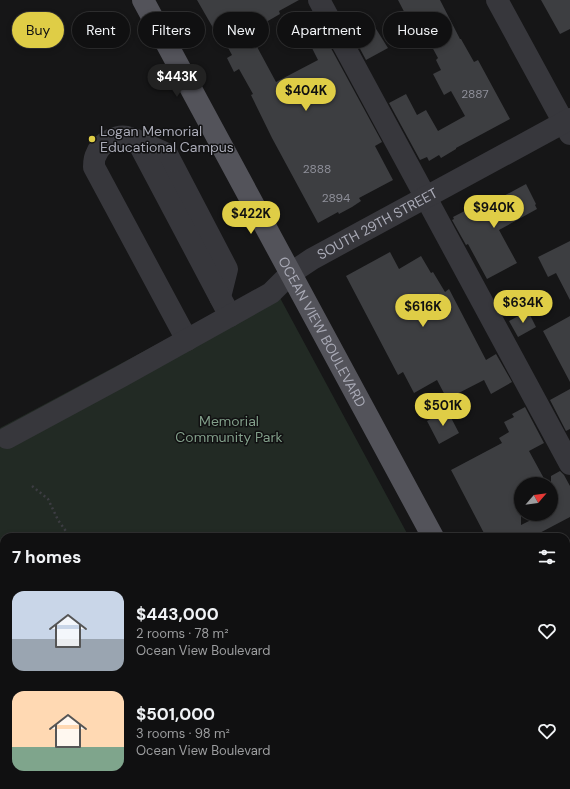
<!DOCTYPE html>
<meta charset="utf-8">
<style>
body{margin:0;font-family:"DM Sans",sans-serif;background:#1e1e1f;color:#f1f3f6;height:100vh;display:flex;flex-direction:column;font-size:15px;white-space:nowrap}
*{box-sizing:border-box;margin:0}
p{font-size:13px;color:#9c9d9f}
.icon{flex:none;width:22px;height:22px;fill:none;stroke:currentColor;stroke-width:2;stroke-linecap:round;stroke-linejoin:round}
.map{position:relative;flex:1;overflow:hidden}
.side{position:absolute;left:0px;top:533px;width:570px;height:256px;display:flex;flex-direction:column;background:#101011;border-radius:12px 12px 0 0;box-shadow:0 2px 6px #0003,0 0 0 1px #303031}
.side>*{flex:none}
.banner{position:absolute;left:12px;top:12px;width:546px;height:36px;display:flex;gap:8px}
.needle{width:26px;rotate:62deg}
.controls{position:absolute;left:514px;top:477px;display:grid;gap:8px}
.controls a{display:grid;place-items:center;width:44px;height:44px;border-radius:50%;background:#101011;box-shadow:0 2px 6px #0003,0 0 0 1px #303031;font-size:20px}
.price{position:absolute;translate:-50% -34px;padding:0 9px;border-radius:14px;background:#dfcd46;color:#111;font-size:13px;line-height:26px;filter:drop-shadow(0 1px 2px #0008)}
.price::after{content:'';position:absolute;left:50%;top:24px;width:12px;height:9px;margin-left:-6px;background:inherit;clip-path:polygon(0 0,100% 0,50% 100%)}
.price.selected{background:#222;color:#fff}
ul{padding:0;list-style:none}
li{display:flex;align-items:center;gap:12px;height:100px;padding:0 12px}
li span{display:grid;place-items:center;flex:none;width:112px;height:80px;border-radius:12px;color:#555}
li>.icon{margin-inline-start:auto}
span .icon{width:48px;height:48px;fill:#fffc;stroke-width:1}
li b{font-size:17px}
h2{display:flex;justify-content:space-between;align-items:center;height:48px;padding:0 12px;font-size:17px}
.pill{padding:0 14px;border-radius:18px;background:#101011;box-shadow:0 2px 6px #0003,0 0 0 1px #303031;font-size:14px;line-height:36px}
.pill.selected{background:#dfcd46;color:#111}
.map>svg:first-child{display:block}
.green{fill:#222a24}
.building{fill:#3d3e41}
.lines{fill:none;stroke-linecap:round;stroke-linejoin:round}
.path{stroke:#3d3d43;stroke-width:2.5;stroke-dasharray:2 3;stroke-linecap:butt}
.minor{stroke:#37373c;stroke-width:22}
.major{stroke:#53535a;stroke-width:22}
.poi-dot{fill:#dfcd46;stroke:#111112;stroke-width:1.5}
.labels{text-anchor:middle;stroke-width:3;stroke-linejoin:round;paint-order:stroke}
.number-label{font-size:12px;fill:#8e8f99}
.poi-label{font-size:14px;fill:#a9aab6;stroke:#111112;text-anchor:start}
.street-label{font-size:14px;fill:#a9aab6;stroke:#111112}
.park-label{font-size:14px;fill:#829f8a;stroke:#111112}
</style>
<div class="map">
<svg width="570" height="789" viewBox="0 0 570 789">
<rect width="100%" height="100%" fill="#161617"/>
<path class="green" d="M 272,283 L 409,537 L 4,537 L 4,785 L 452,785 L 445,789 L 0,789 L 0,428 Z"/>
<path class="building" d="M 197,0 L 299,0 L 279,11 L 280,14 L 249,32 L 276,82 L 318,60 L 311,46 L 326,39 L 382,142 L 375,146 L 393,180 L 359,198 L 361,201 L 352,207 L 339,214 L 338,212 L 318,223 L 272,138 L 251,95 L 253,94 L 239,69 L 234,72 L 227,58 L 232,55 L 219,31 L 216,33 Z
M 398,0 L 440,0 L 460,39 L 461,39 L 474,62 L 478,60 L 510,119 L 456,148 L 456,149 L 441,158 L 439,155 L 429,161 L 427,157 L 420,160 L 389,103 L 406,94 L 417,115 L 426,110 L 438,131 L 465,116 L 451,91 L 444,95 L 433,74 L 441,70 L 436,60 L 438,58 L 418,21 L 411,25 Z
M 541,0 L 570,0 L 570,29 L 560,34 Z
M 363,20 L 367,27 L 373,24 L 388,48 L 366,60 L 349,28 Z
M 526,184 L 536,204 L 535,205 L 537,209 L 499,230 L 517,263 L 487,279 L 468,244 L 466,245 L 452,220 L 454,219 L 453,217 L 490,198 L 491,201 L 497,198 L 498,199 Z
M 570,241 L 570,300 L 556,273 L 548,277 L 538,257 Z
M 390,252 L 399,269 L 421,256 L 431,273 L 433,272 L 445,292 L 449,289 L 486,360 L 496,354 L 512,382 L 491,394 L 484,380 L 447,399 L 437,380 L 414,393 L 403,372 L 398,375 L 346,276 Z
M 528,311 L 536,327 L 518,337 L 509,321 Z
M 570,316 L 570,382 L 543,331 Z
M 570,389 L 570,429 L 566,431 L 550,400 Z
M 525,407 L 544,443 L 529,451 L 547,484 L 521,484 L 521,525 L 543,514 L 551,514 L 551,476 L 560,471 L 564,475 L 570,486 L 570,517 L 532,537 L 486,537 L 451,470 L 502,443 L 499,438 L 509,432 L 504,422 L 514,417 L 512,414 Z
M 447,410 L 459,433 L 439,444 L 427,421 Z"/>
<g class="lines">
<path class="path" d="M 32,486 L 48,499 L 58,520 L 70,537
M 227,785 L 229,789
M 427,785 L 428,789"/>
<g class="minor">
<path d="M 319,0 L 570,464"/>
<path d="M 497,0 L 570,134"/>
<path d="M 134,139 L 167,154 L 227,269 L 220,297"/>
<path d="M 187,340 L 94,167 C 94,163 94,158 96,155 C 100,143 118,133 130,138 C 134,139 137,144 140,146 L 230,316"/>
<path id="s1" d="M 7,438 L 122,376 L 271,293 L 291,273 L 312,259 L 570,119"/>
<path d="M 566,642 L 570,640"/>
<path d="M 566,755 L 570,754"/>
<path d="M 495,789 L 502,785"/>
</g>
<g class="major">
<path id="s2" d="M 143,0 L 433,537"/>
<path d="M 566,785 L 568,789"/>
</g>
</g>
<circle class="poi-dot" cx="92" cy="139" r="4"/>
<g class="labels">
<g class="number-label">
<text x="475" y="98">2887</text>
<text x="317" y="173">2888</text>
<text x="336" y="202">2894</text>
</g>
<g class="poi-label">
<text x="100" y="136">Logan Memorial<tspan x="100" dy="16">Educational Campus</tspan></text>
</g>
<g class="street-label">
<text dy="5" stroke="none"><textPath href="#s1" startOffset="429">SOUTH 29TH STREET</textPath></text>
<text dy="5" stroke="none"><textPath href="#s2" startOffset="377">OCEAN VIEW BOULEVARD</textPath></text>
</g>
<g class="park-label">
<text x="229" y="426">Memorial<tspan x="229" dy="16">Community Park</tspan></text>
</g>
</g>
</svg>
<div class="controls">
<a><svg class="needle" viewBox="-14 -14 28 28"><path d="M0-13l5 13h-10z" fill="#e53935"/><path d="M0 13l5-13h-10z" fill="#9c9d9f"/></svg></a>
</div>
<b class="price selected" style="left:177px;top:98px">$443K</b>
<b class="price" style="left:306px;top:112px">$404K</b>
<b class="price" style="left:494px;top:229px">$940K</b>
<b class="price" style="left:251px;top:235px">$422K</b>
<b class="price" style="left:523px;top:324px">$634K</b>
<b class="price" style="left:423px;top:328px">$616K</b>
<b class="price" style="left:443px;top:427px">$501K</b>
<div class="banner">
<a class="pill selected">Buy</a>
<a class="pill">Rent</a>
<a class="pill">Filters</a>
<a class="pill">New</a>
<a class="pill">Apartment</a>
<a class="pill">House</a>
</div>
<section class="side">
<h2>7 homes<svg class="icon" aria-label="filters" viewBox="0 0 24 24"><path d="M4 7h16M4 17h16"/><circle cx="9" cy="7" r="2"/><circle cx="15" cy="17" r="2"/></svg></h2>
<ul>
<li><span style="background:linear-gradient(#c9d6e8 60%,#9aa5b1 0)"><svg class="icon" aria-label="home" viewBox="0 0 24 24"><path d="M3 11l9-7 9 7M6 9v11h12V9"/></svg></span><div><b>$443,000</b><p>2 rooms · 78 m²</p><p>Ocean View Boulevard</p></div><svg class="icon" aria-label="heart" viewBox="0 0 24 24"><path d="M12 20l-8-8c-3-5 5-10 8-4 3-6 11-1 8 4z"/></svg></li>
<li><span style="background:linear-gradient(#ffd9b3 70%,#7fa58c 0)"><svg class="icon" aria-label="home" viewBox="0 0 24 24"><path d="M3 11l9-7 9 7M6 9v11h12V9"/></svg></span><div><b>$501,000</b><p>3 rooms · 98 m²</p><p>Ocean View Boulevard</p></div><svg class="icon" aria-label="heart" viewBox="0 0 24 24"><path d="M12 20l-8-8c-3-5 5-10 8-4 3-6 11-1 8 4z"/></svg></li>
</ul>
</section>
</div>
